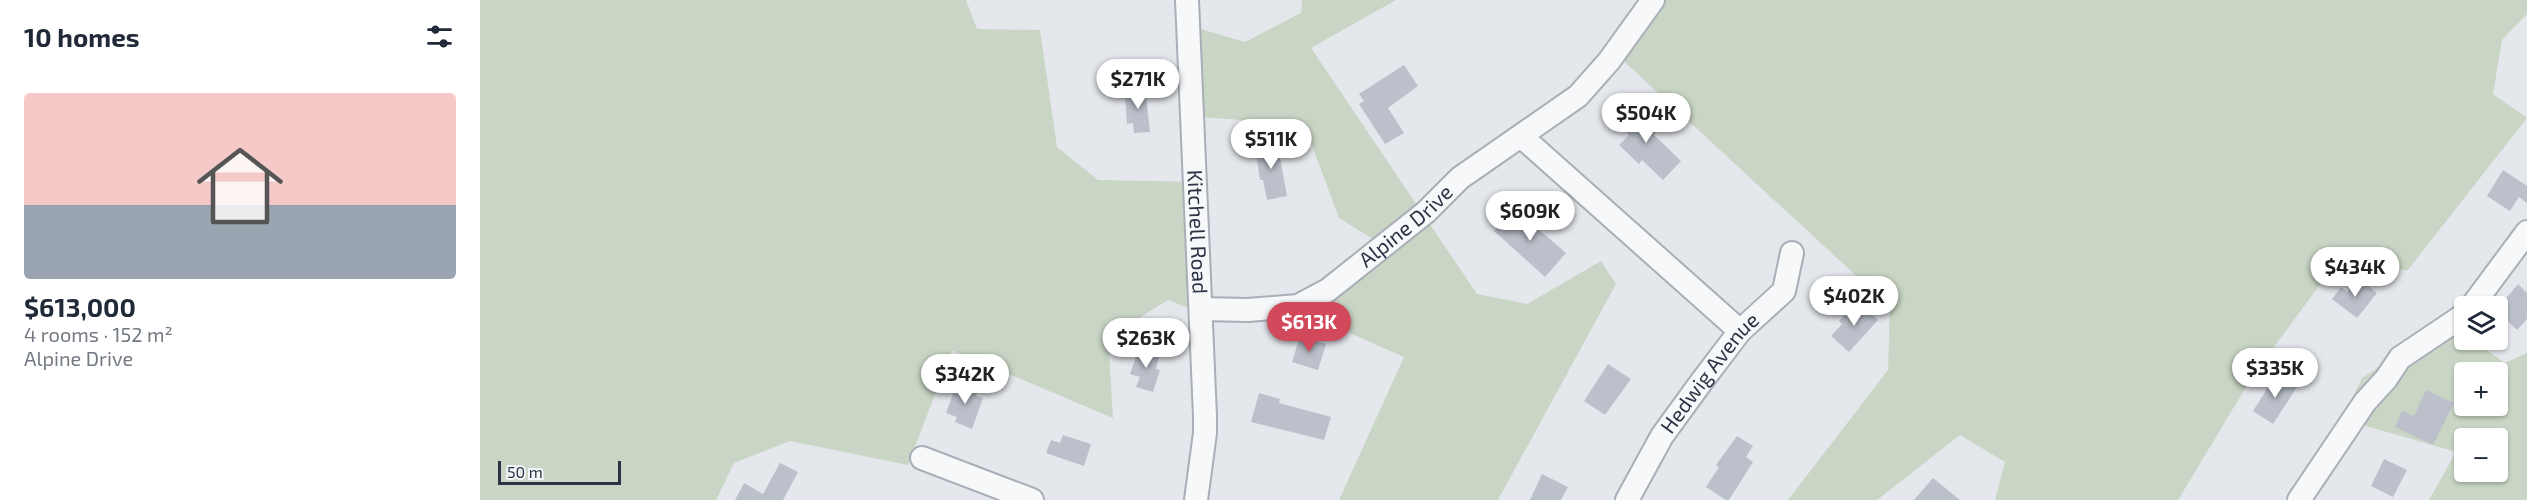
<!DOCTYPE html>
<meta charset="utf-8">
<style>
body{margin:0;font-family:"Exo 2",sans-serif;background:#f6f6f7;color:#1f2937;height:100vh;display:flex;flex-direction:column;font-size:22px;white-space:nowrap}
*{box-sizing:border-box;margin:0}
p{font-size:20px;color:#747a83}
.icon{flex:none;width:33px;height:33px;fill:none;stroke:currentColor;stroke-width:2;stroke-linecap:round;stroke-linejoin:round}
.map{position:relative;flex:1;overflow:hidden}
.panel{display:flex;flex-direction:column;background:#fff;width:480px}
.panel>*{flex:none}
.controls{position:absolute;left:1974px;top:296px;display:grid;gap:12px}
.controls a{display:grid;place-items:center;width:54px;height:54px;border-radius:6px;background:#fff;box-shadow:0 2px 4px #0004;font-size:30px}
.scale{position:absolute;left:18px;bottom:15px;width:123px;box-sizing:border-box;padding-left:6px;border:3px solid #2b3445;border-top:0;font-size:16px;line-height:21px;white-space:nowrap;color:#2b3445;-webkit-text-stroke:4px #f4f6f9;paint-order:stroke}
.price{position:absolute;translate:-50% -51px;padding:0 14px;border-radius:21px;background:#fff;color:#222;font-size:20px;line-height:39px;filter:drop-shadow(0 2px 3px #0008)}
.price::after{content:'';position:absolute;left:50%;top:36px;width:18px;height:14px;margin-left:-9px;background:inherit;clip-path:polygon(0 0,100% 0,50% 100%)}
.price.selected{background:#d1495b;color:#fff}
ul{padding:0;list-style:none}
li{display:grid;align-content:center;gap:12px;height:318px;padding:0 24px}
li+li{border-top:2px solid #e0e1e3}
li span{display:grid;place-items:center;height:186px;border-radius:6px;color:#555}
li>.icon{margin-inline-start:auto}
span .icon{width:108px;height:108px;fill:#fffc;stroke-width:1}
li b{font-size:26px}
h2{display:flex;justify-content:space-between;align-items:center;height:72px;padding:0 24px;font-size:26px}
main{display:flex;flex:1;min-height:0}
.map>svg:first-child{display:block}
.green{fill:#c9d6c5;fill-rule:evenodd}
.building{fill:#bbc0ca}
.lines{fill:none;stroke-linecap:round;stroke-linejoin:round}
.minor-casing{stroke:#a9aeb7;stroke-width:26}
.minor{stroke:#f7f8fa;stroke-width:22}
.labels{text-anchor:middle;stroke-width:5;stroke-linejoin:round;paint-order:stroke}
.street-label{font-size:21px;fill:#2b3445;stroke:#f4f6f9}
</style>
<main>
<section class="panel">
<h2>10 homes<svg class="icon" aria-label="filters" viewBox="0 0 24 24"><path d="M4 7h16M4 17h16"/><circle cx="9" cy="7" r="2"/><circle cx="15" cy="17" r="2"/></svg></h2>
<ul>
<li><span style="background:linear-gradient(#f6c9c9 60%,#9aa5b1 0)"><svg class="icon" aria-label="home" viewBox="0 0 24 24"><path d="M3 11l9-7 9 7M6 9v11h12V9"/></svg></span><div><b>$613,000</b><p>4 rooms · 152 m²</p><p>Alpine Drive</p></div></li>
</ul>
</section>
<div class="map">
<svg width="2047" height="500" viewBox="0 0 2047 500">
<rect width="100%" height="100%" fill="#e4e7ec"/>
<path class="green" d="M 0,0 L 486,0 L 497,29 L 560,30 L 577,147 L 618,180 L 723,182 L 729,316 L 688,300 L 628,337 L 633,418 L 472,350 L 428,465 L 310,441 L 254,463 L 236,500 L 0,500 Z
M 822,0 L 916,0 L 831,48 L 997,294 L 1047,304 L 1121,261 L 1136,284 L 1018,500 L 859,500 L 924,357 L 811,307 L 901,244 L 859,218 L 824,124 L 718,117 L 710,26 L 765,42 L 821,13 Z
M 1170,0 L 2047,0 L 2047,14 L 2022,40 L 2013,94 L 2047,118 L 1927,271 L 1864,252 L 1772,377 L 1698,500 L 1515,500 L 1525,462 L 1480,435 L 1397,500 L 1308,500 L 1408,370 L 1410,307 L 1136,54 Z
M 1969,322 L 1984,333 L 1984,339 L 1992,339 L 2025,363 L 2047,353 L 2047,500 L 1949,500 L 1976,452 L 1862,419 L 1882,378 ZM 1984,372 L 2018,372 L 2018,405 L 1984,405 ZM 1984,438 L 2018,438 L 2018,471 L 1984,471 Z"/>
<path class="building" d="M 924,65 L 938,86 L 908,108 L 924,133 L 905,144 L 879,104 L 884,101 L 879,94 Z
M 665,86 L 670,132 L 654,133 L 653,123 L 647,124 L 645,96 L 652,95 L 651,87 Z
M 1148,105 L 1167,123 L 1169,121 L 1178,130 L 1174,135 L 1201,161 L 1183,180 L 1162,160 L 1159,164 L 1139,145 L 1149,135 L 1134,120 Z
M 797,142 L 807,196 L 787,200 L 783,180 L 780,180 L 775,146 Z
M 2023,170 L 2047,186 L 2047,203 L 2039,197 L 2030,211 L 2007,196 Z
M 1034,208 L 1086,253 L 1065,277 L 1014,231 Z
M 1878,278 L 1897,293 L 1877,318 L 1852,299 L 1861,287 L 1867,292 Z
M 2038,284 L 2047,293 L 2047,319 L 2037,330 L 2018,312 L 2018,308 Z
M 1380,304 L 1398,320 L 1369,352 L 1351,336 L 1362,324 L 1359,321 L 1367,312 L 1370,314 Z
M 820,336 L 846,344 L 838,370 L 812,362 Z
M 659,348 L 680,354 L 676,369 L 680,370 L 673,392 L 656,387 L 660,377 L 650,374 Z
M 1128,364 L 1151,379 L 1125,415 L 1104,401 Z
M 1797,373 L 1817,387 L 1793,424 L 1773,411 Z
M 483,382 L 499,388 L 496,396 L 503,398 L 492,429 L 475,422 L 477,417 L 466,413 L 475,388 L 480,390 Z
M 1946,390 L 1974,403 L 1953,445 L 1915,427 L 1922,411 L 1934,416 Z
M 779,393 L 800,399 L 799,403 L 851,417 L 844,440 L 771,422 Z
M 583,435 L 611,444 L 604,466 L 566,453 L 571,440 L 580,443 Z
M 1257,436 L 1273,446 L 1266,457 L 1273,462 L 1249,500 L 1246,500 L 1226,487 L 1239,467 L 1236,465 Z
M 1904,459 L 1927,470 L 1913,497 L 1891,486 Z
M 300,463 L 318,472 L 303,500 L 255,500 L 264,483 L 283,494 Z
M 1062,474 L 1088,487 L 1081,500 L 1050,500 Z
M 1453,478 L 1480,500 L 1434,500 Z"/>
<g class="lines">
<defs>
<g id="minor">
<path id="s1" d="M 707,0 L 725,416 L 725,433 L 716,500"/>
<path d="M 1042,137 L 1260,331"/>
<path d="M 1992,306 L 2047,232"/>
<path id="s2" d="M 722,309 L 768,310 L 818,306 L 848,290 L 946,212 L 980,178 L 1098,96 L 1129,61 L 1173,0"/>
<path d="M 442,458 L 552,500"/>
<path id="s3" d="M 1147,500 L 1182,436 L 1222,381 L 1260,331 L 1304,291 L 1312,253"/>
<path d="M 1819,500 L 1885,402 L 1906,379 L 1920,358 L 1984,315"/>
</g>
</defs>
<use href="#minor" class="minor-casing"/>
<use href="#minor" class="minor"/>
</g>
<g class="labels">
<g class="street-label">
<text dy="7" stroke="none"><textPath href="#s2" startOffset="231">Alpine Drive</textPath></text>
<text dy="7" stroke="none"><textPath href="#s1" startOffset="232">Kitchell Road</textPath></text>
<text dy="7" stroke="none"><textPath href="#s3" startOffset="152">Hedwig Avenue</textPath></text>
</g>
</g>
</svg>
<div class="controls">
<a><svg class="icon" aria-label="layers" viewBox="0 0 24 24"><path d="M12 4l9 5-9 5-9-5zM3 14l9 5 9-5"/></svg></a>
<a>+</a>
<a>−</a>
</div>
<div class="scale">50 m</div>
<b class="price" style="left:658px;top:110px">$271K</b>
<b class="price" style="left:1166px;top:144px">$504K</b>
<b class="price" style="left:791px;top:170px">$511K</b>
<b class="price" style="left:1050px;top:242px">$609K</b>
<b class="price" style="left:1875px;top:298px">$434K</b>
<b class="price" style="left:1374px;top:327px">$402K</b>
<b class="price selected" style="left:829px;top:353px">$613K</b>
<b class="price" style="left:666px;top:369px">$263K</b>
<b class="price" style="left:1795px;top:399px">$335K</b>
<b class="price" style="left:485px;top:405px">$342K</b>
</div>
</main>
